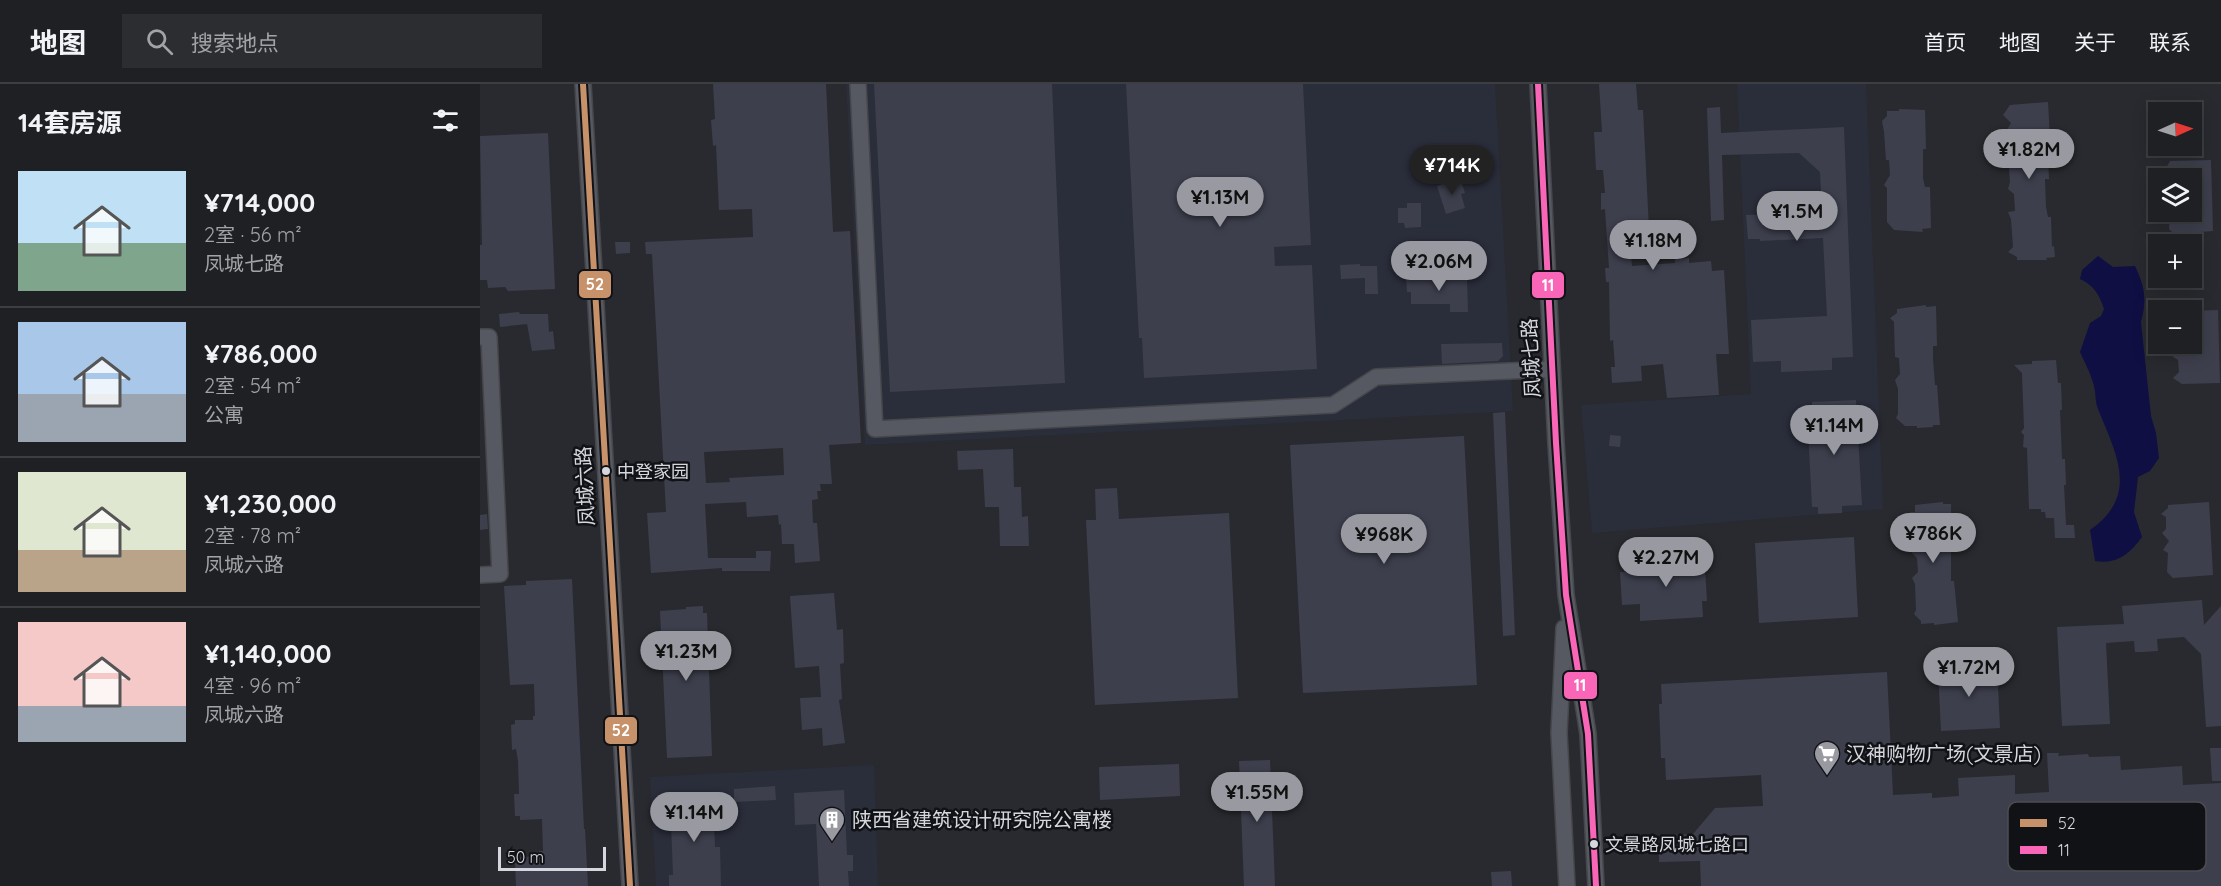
<!DOCTYPE html>
<html lang="zh">
<meta charset="utf-8">
<style>
body{margin:0;font-family:Quicksand,"Noto Sans SC",sans-serif;background:#2c2d30;color:#f1f3f6;height:100vh;display:flex;flex-direction:column;font-size:22px;white-space:nowrap}
*{box-sizing:border-box;margin:0}
p{font-size:20px;color:#a1a3a6}
.icon{flex:none;width:33px;height:33px;fill:none;stroke:currentColor;stroke-width:2;stroke-linecap:round;stroke-linejoin:round}
.map{position:relative;flex:1;overflow:hidden}
.drawer{display:flex;flex-direction:column;background:#1f2023;width:480px}
.drawer>*{flex:none}
.needle{width:39px;rotate:87deg}
.tools{position:absolute;left:1668px;top:18px;display:grid;gap:12px}
.tools a{display:grid;place-items:center;width:54px;height:54px;border-radius:0px;background:#1f2023;box-shadow:0 3px 15px #0003,0 0 0 2px #3c3e41;font-size:30px}
.scale{position:absolute;left:18px;bottom:15px;width:108px;box-sizing:border-box;padding-left:6px;border:3px solid #d6d7de;border-top:0;font-size:16px;line-height:21px;white-space:nowrap;color:#d6d7de;-webkit-text-stroke:4px #111216;paint-order:stroke}
.price{position:absolute;translate:-50% -51px;padding:0 14px;border-radius:21px;background:#999aa1;color:#111;font-size:20px;line-height:39px;filter:drop-shadow(0 2px 3px #0008)}
.price::after{content:'';position:absolute;left:50%;top:36px;width:18px;height:14px;margin-left:-9px;background:inherit;clip-path:polygon(0 0,100% 0,50% 100%)}
.price.current{background:#222;color:#fff}
ul{padding:0;list-style:none}
li{display:flex;align-items:center;gap:18px;height:150px;padding:0 18px}
li+li{border-top:2px solid #3c3e41}
li span{display:grid;place-items:center;flex:none;width:168px;height:120px;border-radius:0px;color:#555}
li>.icon{margin-inline-start:auto}
span .icon{width:72px;height:72px;fill:#fffc;stroke-width:1}
li b{font-size:26px}
h2{display:flex;justify-content:space-between;align-items:center;height:72px;padding:0 18px;font-size:26px}
header{display:flex;align-items:center;gap:36px;box-sizing:border-box;height:84px;padding:0 30px;background:#1f2023;border-bottom:2px solid #3c3e41}
header strong{font-size:28px}
nav{display:flex;gap:33px;margin-inline-start:auto;font-size:21px}
.search{width:420px;height:54px;background:#2c2d30;display:flex;align-items:center;gap:15px;box-sizing:border-box;padding:0 21px;border-radius:0px;color:#a1a3a6;font-size:22px}
main{display:flex;flex:1;min-height:0}
.map>svg:first-child{display:block}
.built{fill:#2a2d3a}
.water{fill:#0f0f44}
.building{fill:#3d3f4d;fill-rule:evenodd}
.lines{fill:none;stroke-linecap:round;stroke-linejoin:round}
.minor-casing{stroke:#46474a;stroke-width:18}
.minor{stroke:#565962;stroke-width:15}
.bus-1-casing{stroke:#111216;stroke-width:10}
.bus-2-casing{stroke:#111216;stroke-width:10}
.bus-1{stroke:#c7916a;stroke-width:6}
.bus-2{stroke:#fa66b7;stroke-width:6}
.bus-dot{fill:#d6d7de;stroke:#111216;stroke-width:2}
.labels{text-anchor:middle;stroke-width:5;stroke-linejoin:round;paint-order:stroke}
.bus-label{font-size:18px;fill:#d6d7de;stroke:#111216;text-anchor:start}
.street-label{font-size:20px;fill:#d6d7de;stroke:#111216}
.poi-label{font-size:20px;fill:#d6d7de;stroke:#111216;text-anchor:start}
.key{fill:#111216;stroke:#4c4d52;stroke-width:1.5}
.key-label{font-size:16px;fill:#d6d7de}
.line-badge{stroke:#111216;stroke-width:2}
.badge-label{font-size:16px;text-anchor:middle;font-weight:bold;fill:#fff}
</style>
<header>
<strong>地图</strong>
<div class="search"><svg class="icon" aria-label="search" viewBox="0 0 24 24"><circle cx="10" cy="10" r="6"/><path d="M15 15l6 6"/></svg>搜索地点</div>
<nav><a>首页</a><a>地图</a><a>关于</a><a>联系</a></nav>
</header>
<main>
<section class="drawer">
<h2>14套房源<svg class="icon" aria-label="filters" viewBox="0 0 24 24"><path d="M4 7h16M4 17h16"/><circle cx="9" cy="7" r="2"/><circle cx="15" cy="17" r="2"/></svg></h2>
<ul>
<li><span style="background:linear-gradient(#bfe0f5 60%,#7fa58c 0)"><svg class="icon" aria-label="home" viewBox="0 0 24 24"><path d="M3 11l9-7 9 7M6 9v11h12V9"/></svg></span><div><b>¥714,000</b><p>2室 · 56 m²</p><p>凤城七路</p></div></li>
<li><span style="background:linear-gradient(#a9c7e8 60%,#9aa5b1 0)"><svg class="icon" aria-label="home" viewBox="0 0 24 24"><path d="M3 11l9-7 9 7M6 9v11h12V9"/></svg></span><div><b>¥786,000</b><p>2室 · 54 m²</p><p>公寓</p></div></li>
<li><span style="background:linear-gradient(#dfe7d0 65%,#b9a48a 0)"><svg class="icon" aria-label="home" viewBox="0 0 24 24"><path d="M3 11l9-7 9 7M6 9v11h12V9"/></svg></span><div><b>¥1,230,000</b><p>2室 · 78 m²</p><p>凤城六路</p></div></li>
<li><span style="background:linear-gradient(#f6c9c9 70%,#9aa5b1 0)"><svg class="icon" aria-label="home" viewBox="0 0 24 24"><path d="M3 11l9-7 9 7M6 9v11h12V9"/></svg></span><div><b>¥1,140,000</b><p>4室 · 96 m²</p><p>凤城六路</p></div></li>
</ul>
</section>
<div class="map">
<svg width="1741" height="802" viewBox="0 0 1741 802">
<rect width="100%" height="100%" fill="#292a2f"/>
<path class="built" d="M 366,0 L 1015,0 L 1033,327 L 385,361 Z
M 1257,0 L 1386,0 L 1403,425 L 1112,449 L 1101,321 L 1271,310 Z
M 394,681 L 398,802 L 176,802 L 170,693 Z"/>
<path class="water" d="M 1618,172 L 1633,183 L 1655,182 C 1665,203 1667,215 1661,238 L 1671,332 L 1676,349 L 1679,374 L 1670,387 L 1658,393 L 1654,428 L 1662,453 C 1650,470 1636,481 1615,477 L 1610,446 C 1660,411 1636,370 1618,325 C 1615,318 1616,310 1614,302 C 1611,290 1605,279 1600,268 L 1610,239 L 1621,232 L 1624,225 C 1620,212 1614,201 1600,195 L 1602,186 Z"/>
<path class="building" d="M 233,0 L 346,0 L 353,148 L 370,147 L 381,359 L 349,361 L 352,400 L 340,400 L 341,407 L 337,407 L 338,415 L 332,416 L 333,439 L 337,439 L 340,477 L 315,479 L 314,460 L 302,460 L 301,440 L 299,441 L 298,431 L 267,433 L 266,418 L 225,420 L 228,474 L 276,474 L 276,467 L 291,467 L 290,487 L 242,487 L 242,484 L 171,489 L 167,429 L 186,428 L 172,170 L 166,170 L 165,158 L 273,153 L 272,125 L 239,126 L 236,61 L 233,62 L 231,36 L 235,35 ZM 303,364 L 304,391 L 249,394 L 250,398 L 226,399 L 224,368 Z
M 394,0 L 572,0 L 585,299 L 410,308 Z
M 646,0 L 823,0 L 831,161 L 794,163 L 795,182 L 832,181 L 837,285 L 664,294 L 662,254 L 659,254 Z
M 1119,0 L 1156,0 L 1158,26 L 1163,26 L 1169,145 L 1149,146 L 1149,150 L 1139,151 L 1140,173 L 1151,172 L 1152,182 L 1195,179 L 1195,175 L 1209,174 L 1209,179 L 1231,177 L 1232,187 L 1244,186 L 1249,270 L 1236,270 L 1239,311 L 1187,314 L 1183,280 L 1161,282 L 1162,297 L 1132,299 L 1131,283 L 1135,283 L 1133,256 L 1130,257 L 1129,198 L 1126,198 L 1125,184 L 1129,184 L 1125,125 L 1121,126 L 1121,109 L 1125,109 L 1123,86 L 1116,86 L 1114,48 L 1122,48 Z
M 1568,18 L 1570,54 L 1567,54 L 1569,95 L 1565,95 L 1566,123 L 1568,133 L 1571,133 L 1572,163 L 1574,162 L 1575,173 L 1566,174 L 1567,176 L 1537,176 L 1537,173 L 1528,168 L 1533,163 L 1531,135 L 1528,128 L 1535,127 L 1534,110 L 1528,105 L 1530,98 L 1528,71 L 1526,68 L 1527,59 L 1525,49 L 1531,39 L 1523,31 L 1530,21 Z
M 1240,23 L 1241,49 L 1364,43 L 1373,273 L 1352,274 L 1352,286 L 1301,288 L 1301,277 L 1273,278 L 1271,236 L 1347,232 L 1343,154 L 1280,157 L 1280,155 L 1268,155 L 1266,131 L 1342,128 L 1340,88 L 1319,69 L 1242,71 L 1244,136 L 1231,137 L 1227,24 Z
M 1419,25 L 1445,26 L 1446,65 L 1443,65 L 1443,94 L 1445,103 L 1450,103 L 1451,144 L 1442,145 L 1443,148 L 1414,146 L 1407,138 L 1407,104 L 1404,101 L 1410,91 L 1409,76 L 1406,76 L 1404,48 L 1402,37 L 1407,32 L 1407,27 L 1419,27 Z
M 68,49 L 75,205 L 28,207 L 25,203 L 8,204 L 7,196 L 0,196 L 0,161 L 2,161 L 0,52 Z
M 1731,76 L 1733,147 L 1721,148 L 1718,154 L 1713,149 L 1694,150 L 1689,145 L 1690,128 L 1712,128 L 1712,94 L 1690,94 L 1685,86 L 1690,77 Z
M 980,94 L 985,109 L 981,110 L 985,124 L 966,130 L 957,102 Z
M 927,119 L 941,119 L 941,143 L 925,144 L 924,139 L 918,139 L 918,124 L 927,124 Z
M 135,158 L 150,158 L 150,169 L 136,170 Z
M 880,180 L 880,182 L 897,182 L 898,210 L 885,210 L 885,194 L 861,195 L 860,181 Z
M 926,192 L 987,194 L 988,228 L 970,228 L 970,220 L 931,220 L 931,208 L 927,208 Z
M 1446,221 L 1446,223 L 1456,222 L 1457,262 L 1453,262 L 1453,275 L 1455,301 L 1457,301 L 1460,341 L 1453,341 L 1453,343 L 1437,344 L 1437,342 L 1425,342 L 1416,334 L 1418,330 L 1418,305 L 1415,296 L 1420,290 L 1419,274 L 1415,273 L 1414,238 L 1410,234 L 1417,229 L 1417,225 Z
M 1738,226 L 1740,299 L 1702,300 L 1693,294 L 1699,288 L 1698,276 L 1692,272 L 1705,260 L 1712,260 L 1712,227 Z
M 39,228 L 40,230 L 68,230 L 69,248 L 73,247 L 75,265 L 52,267 L 47,240 L 20,243 L 19,230 Z
M 1022,259 L 1023,272 L 1018,277 L 962,280 L 961,260 Z
M 1576,276 L 1578,299 L 1581,299 L 1582,326 L 1580,326 L 1582,375 L 1585,375 L 1586,401 L 1584,401 L 1586,441 L 1594,441 L 1595,454 L 1575,454 L 1574,434 L 1566,434 L 1565,428 L 1561,428 L 1561,425 L 1549,425 L 1547,364 L 1543,363 L 1544,351 L 1541,348 L 1544,344 L 1542,289 L 1534,281 L 1552,280 L 1552,277 Z
M 1376,316 L 1382,421 L 1362,422 L 1362,429 L 1338,430 L 1338,423 L 1332,423 L 1327,327 L 1332,326 L 1332,318 Z
M 1025,328 L 1035,551 L 1023,552 L 1013,329 Z
M 1130,351 L 1141,352 L 1140,363 L 1129,362 Z
M 984,352 L 997,601 L 823,609 L 810,361 Z
M 533,365 L 534,403 L 541,403 L 542,433 L 548,432 L 549,462 L 520,462 L 519,423 L 505,423 L 503,385 L 478,386 L 477,367 Z
M 637,404 L 639,435 L 749,429 L 758,614 L 615,621 L 606,436 L 616,436 L 615,405 Z
M 1463,418 L 1463,420 L 1471,420 L 1471,497 L 1474,497 L 1478,538 L 1454,541 L 1454,539 L 1441,540 L 1441,537 L 1434,530 L 1436,526 L 1435,500 L 1432,494 L 1438,488 L 1437,474 L 1432,469 L 1430,428 L 1435,428 L 1435,421 Z
M 1729,418 L 1733,491 L 1693,494 L 1687,488 L 1688,469 L 1683,466 L 1689,457 L 1682,449 L 1686,445 L 1686,433 L 1681,430 L 1688,424 L 1688,421 Z
M 7,430 L 8,445 L 0,446 L 0,431 Z
M 1374,453 L 1378,533 L 1279,539 L 1275,459 Z
M 1219,470 L 1220,485 L 1225,485 L 1227,517 L 1222,517 L 1223,533 L 1160,537 L 1160,520 L 1142,521 L 1140,488 L 1157,488 L 1157,474 Z
M 92,495 L 104,745 L 105,745 L 108,802 L 36,802 L 35,778 L 40,778 L 40,773 L 59,772 L 59,767 L 63,767 L 62,735 L 40,736 L 40,732 L 35,732 L 34,710 L 39,710 L 38,677 L 36,665 L 32,666 L 31,641 L 35,640 L 35,636 L 53,636 L 53,632 L 55,632 L 54,600 L 30,601 L 24,502 L 46,501 L 46,497 Z
M 354,509 L 357,546 L 363,545 L 364,579 L 360,580 L 362,615 L 359,616 L 365,659 L 343,662 L 342,644 L 322,646 L 320,614 L 341,613 L 339,582 L 315,584 L 310,512 Z
M 1722,516 L 1724,541 L 1741,522 L 1741,642 L 1726,643 L 1721,570 L 1704,553 L 1677,555 L 1678,567 L 1662,568 L 1655,568 L 1654,557 L 1626,559 L 1630,640 L 1582,642 L 1577,543 L 1644,540 L 1642,522 Z
M 223,522 L 223,529 L 227,529 L 232,672 L 187,674 L 180,527 L 206,525 L 206,523 Z
M 1517,582 L 1520,644 L 1461,647 L 1458,585 Z
M 1407,588 L 1413,711 L 1452,709 L 1452,714 L 1479,712 L 1478,694 L 1535,691 L 1535,710 L 1569,708 L 1567,669 L 1579,669 L 1578,672 L 1608,670 L 1609,673 L 1640,672 L 1641,686 L 1702,682 L 1703,701 L 1741,699 L 1741,802 L 1221,802 L 1220,777 L 1179,778 L 1179,751 L 1213,750 L 1235,724 L 1283,722 L 1281,691 L 1186,696 L 1185,674 L 1181,674 L 1179,620 L 1182,620 L 1181,600 Z
M 1730,664 L 1741,664 L 1741,697 L 1732,697 Z
M 790,676 L 795,802 L 764,802 L 759,677 Z
M 699,680 L 700,712 L 620,716 L 619,683 Z
M 295,702 L 296,716 L 254,718 L 254,705 Z
M 364,706 L 367,771 L 373,771 L 373,787 L 368,787 L 369,802 L 339,802 L 336,740 L 315,741 L 314,709 Z
M 233,711 L 235,763 L 240,763 L 241,802 L 189,802 L 189,791 L 193,791 L 190,713 Z
M 1031,787 L 1032,802 L 1012,802 L 1011,788 Z"/>
<g class="lines">
<defs>
<path id="minor" d="M 103,0 L 150,802
M 378,0 L 395,345 L 853,321 L 896,293 L 1072,285
M 1058,0 L 1076,359 L 1086,511 L 1108,650 L 1116,802
M 0,253 L 9,253 L 20,490 L 0,491
M 1084,544 L 1079,649 L 1087,802"/>
</defs>
<use href="#minor" class="minor-casing"/>
<use href="#minor" class="minor"/>
<defs>
<path id="bus-1" d="M 103,0 L 150,802"/>
<path id="bus-2" d="M 1058,0 L 1076,359 L 1086,511 L 1108,650 L 1116,802"/>
</defs>
<use href="#bus-1" class="bus-1-casing"/>
<use href="#bus-2" class="bus-2-casing"/>
<use href="#bus-1" class="bus-1"/>
<use href="#bus-2" class="bus-2"/>
</g>
<defs>
<symbol id="supermarket-pin" viewBox="-11 -11 22 30"><path d="M0 17L-7.5 6A9.5 9.5 0 1 1 7.5 6Z" fill="#999aa1" stroke="#111216"/><path d="M-6-5.5h2.5l.6 2H6L4.5 2H-2.5L-4.4-4H-6ZM-1.5 3.2a1.3 1.3 0 1 0 .1 0ZM3 3.2a1.3 1.3 0 1 0 .1 0Z" fill="#fff"/></symbol>
<symbol id="building-pin" viewBox="-11 -11 22 30"><path d="M0 17L-7.5 6A9.5 9.5 0 1 1 7.5 6Z" fill="#999aa1" stroke="#111216"/><path d="M-4-6H4V6H1V3H-1V6H-4ZM-2.5-4.3h1.7v1.8h-1.7ZM.8-4.3h1.7v1.8H.8ZM-2.5-1h1.7V.8h-1.7ZM.8-1h1.7V.8H.8Z" fill="#fff"/></symbol>
</defs>
<g fill-rule="evenodd">
<use href="#supermarket-pin" x="1332" y="655" width="30" height="40"/>
<use href="#building-pin" x="337" y="721" width="30" height="40"/>
</g>
<g class="bus-dot">
<circle cx="126" cy="387" r="5"/>
<circle cx="1114" cy="760" r="5"/>
</g>
<g class="labels">
<g class="bus-label">
<text x="137" y="394">中登家园</text>
<text x="1125" y="767">文景路凤城七路口</text>
</g>
<g class="street-label">
<text transform="translate(1051 274) rotate(-93)" y="7">凤城七路</text>
<text transform="translate(105 402) rotate(-93)" y="7">凤城六路</text>
</g>
<g class="poi-label">
<text x="1366" y="677">汉神购物广场(文景店)</text>
<text x="372" y="743">陕西省建筑设计研究院公寓楼</text>
</g>
</g>
<rect x="1528" y="718" width="198" height="69" rx="9" class="key"/>
<rect x="1540" y="735" width="27" height="8" fill="#c7916a"/>
<rect x="1540" y="762" width="27" height="8" fill="#fa66b7"/>
<g class="key-label">
<text x="1578" y="745">52</text>
<text x="1578" y="772">11</text>
</g>
<g class="line-badge">
<rect x="98" y="186" width="34" height="29" rx="6" fill="#c7916a"/>
<rect x="1051" y="187" width="34" height="28" rx="6" fill="#fa66b7"/>
<rect x="1083" y="587" width="35" height="29" rx="6" fill="#fa66b7"/>
<rect x="124" y="632" width="34" height="29" rx="6" fill="#c7916a"/>
</g>
<g class="badge-label">
<text x="115" y="206">52</text>
<text x="1068" y="207">11</text>
<text x="1100" y="607">11</text>
<text x="141" y="652">52</text>
</g>
</svg>
<div class="tools">
<a><svg class="needle" viewBox="-14 -14 28 28"><path d="M0-13l5 13h-10z" fill="#e53935"/><path d="M0 13l5-13h-10z" fill="#a1a3a6"/></svg></a>
<a><svg class="icon" aria-label="layers" viewBox="0 0 24 24"><path d="M12 4l9 5-9 5-9-5zM3 14l9 5 9-5"/></svg></a>
<a>+</a>
<a>−</a>
</div>
<div class="scale">50 m</div>
<b class="price" style="left:1549px;top:96px">¥1.82M</b>
<b class="price current" style="left:972px;top:112px">¥714K</b>
<b class="price" style="left:740px;top:144px">¥1.13M</b>
<b class="price" style="left:1317px;top:158px">¥1.5M</b>
<b class="price" style="left:1173px;top:187px">¥1.18M</b>
<b class="price" style="left:959px;top:208px">¥2.06M</b>
<b class="price" style="left:1354px;top:372px">¥1.14M</b>
<b class="price" style="left:1453px;top:480px">¥786K</b>
<b class="price" style="left:904px;top:481px">¥968K</b>
<b class="price" style="left:1186px;top:504px">¥2.27M</b>
<b class="price" style="left:206px;top:598px">¥1.23M</b>
<b class="price" style="left:1489px;top:614px">¥1.72M</b>
<b class="price" style="left:777px;top:739px">¥1.55M</b>
<b class="price" style="left:214px;top:759px">¥1.14M</b>
</div>
</main>
